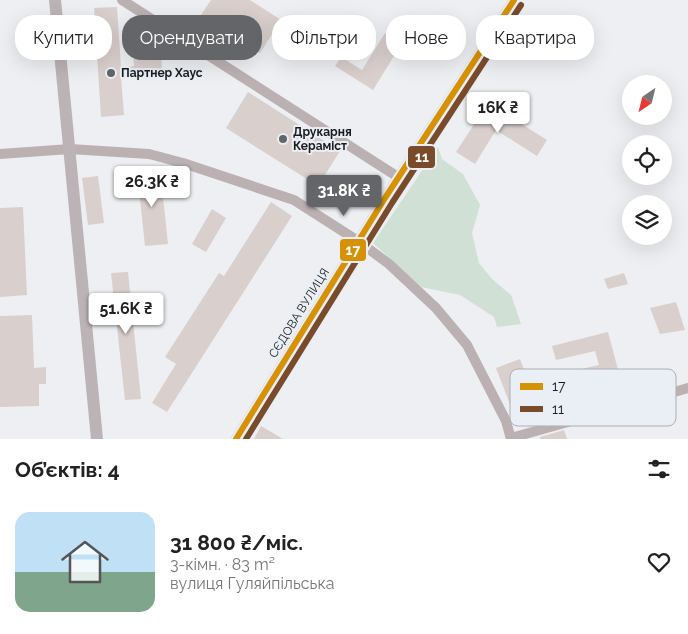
<!DOCTYPE html>
<html lang="uk">
<meta charset="utf-8">
<style>
body{margin:0;font-family:Raleway,sans-serif;background:#f2f2f2;color:#222;height:100vh;display:flex;flex-direction:column;font-size:19px;white-space:nowrap}
*{box-sizing:border-box;margin:0}
p{font-size:16px;color:#767676}
.icon{flex:none;width:28px;height:28px;fill:none;stroke:currentColor;stroke-width:2;stroke-linecap:round;stroke-linejoin:round}
.map{position:relative;height:439px;overflow:hidden}
.drawer{display:flex;flex-direction:column;background:#fff;flex:1}
.drawer>*{flex:none}
.banner{position:absolute;left:15px;top:15px;width:659px;height:45px;display:flex;gap:10px}
.needle{width:32px;rotate:215deg}
.tools{position:absolute;left:622px;top:75px;display:grid;gap:10px}
.tools a{display:grid;place-items:center;width:50px;height:50px;border-radius:50%;background:#fff;box-shadow:0 5px 20px #0002;font-size:25px}
.price{position:absolute;translate:-50% -42px;padding:0 11px;border-radius:5px;background:#fff;color:#222;font-size:16px;line-height:32px;filter:drop-shadow(0 1px 2px #0008)}
.price::after{content:'';position:absolute;left:50%;top:30px;width:15px;height:11px;margin-left:-8px;background:inherit;clip-path:polygon(0 0,100% 0,50% 100%)}
.price.on{background:#646568;color:#fff}
ul{padding:0;list-style:none}
li{display:flex;align-items:center;gap:15px;height:125px;padding:0 15px}
li+li{border-top:1px solid #e0e0e0}
li span{display:grid;place-items:center;flex:none;width:140px;height:100px;border-radius:15px;color:#555}
li>.icon{margin-inline-start:auto}
span .icon{width:60px;height:60px;fill:#fffc;stroke-width:1}
li b{font-size:21px}
h2{display:flex;justify-content:space-between;align-items:center;height:60px;padding:0 15px;font-size:21px}
.chip{padding:0 18px;border-radius:20px;background:#fff;box-shadow:0 5px 20px #0002;font-size:18px;line-height:45px}
.chip.on{background:#646568;color:#fff}
.map>svg:first-child{display:block}
.green{fill:#d0e0d4}
.building{fill:#d9cfcd}
.lines{fill:none;stroke-linecap:round;stroke-linejoin:round}
.minor{stroke:#bcb1b2;stroke-width:10}
.major{stroke:#bcb3b6;stroke-width:12}
.bus-1-casing{stroke:#eaeef5;stroke-width:10}
.bus-2-casing{stroke:#eaeef5;stroke-width:10}
.bus-1{stroke:#d69104;stroke-width:6}
.bus-2{stroke:#7a4b2a;stroke-width:6}
.poi-dot{fill:#646568;stroke:#eaeef5;stroke-width:2}
.labels{text-anchor:middle;stroke-width:4;stroke-linejoin:round;paint-order:stroke}
.poi-label{font-size:12px;font-weight:bold;fill:#1a1b1e;stroke:#eaeef5;text-anchor:start}
.street-label{font-size:12px;fill:#1a1b1e;stroke:#eaeef5}
.key{fill:#eaeef5;stroke:#acafb4;stroke-width:1}
.key-label{font-size:14px;fill:#1a1b1e}
.line-badge{stroke:#eaeef5;stroke-width:2}
.badge-label{font-size:14px;text-anchor:middle;font-weight:bold;fill:#fff}
</style>
<div class="map">
<svg width="688" height="439" viewBox="0 0 688 439">
<rect width="100%" height="100%" fill="#edeff2"/>
<path class="green" d="M 438,147 L 442,159 L 463,174 L 480,205 L 472,233 L 479,263 L 492,279 L 511,295 L 521,324 L 497,327 L 494,317 L 460,295 L 421,287 L 373,243 Z"/>
<path class="building" d="M 211,0 L 250,0 L 281,20 L 260,53 L 201,15 Z
M 117,7 L 121,67 L 134,66 L 133,49 L 161,48 L 162,74 L 121,77 L 124,115 L 101,117 L 94,8 Z
M 385,33 L 402,43 L 373,90 L 335,66 L 341,57 L 362,70 Z
M 248,92 L 340,151 L 318,186 L 226,128 Z
M 488,103 L 547,140 L 537,156 L 496,130 L 475,164 L 456,152 Z
M 160,169 L 168,244 L 145,246 L 137,171 Z
M 98,176 L 104,223 L 88,225 L 82,178 Z
M 271,202 L 292,216 L 167,412 L 152,403 L 176,364 L 165,357 L 219,273 L 224,276 Z
M 23,207 L 27,295 L 0,297 L 0,208 Z
M 212,209 L 226,218 L 206,252 L 192,244 Z
M 128,272 L 141,399 L 125,400 L 111,273 Z
M 624,273 L 628,284 L 608,289 L 604,279 Z
M 676,302 L 685,330 L 660,334 L 650,308 Z
M 32,315 L 34,368 L 46,367 L 46,384 L 39,384 L 39,406 L 0,407 L 0,316 Z
M 608,332 L 621,381 L 583,391 L 577,370 L 599,365 L 595,351 L 556,360 L 552,346 Z
M 520,359 L 538,406 L 514,415 L 496,368 Z
M 261,426 L 283,439 L 254,439 Z
M 564,430 L 567,439 L 540,439 L 540,437 Z"/>
<g class="lines">
<path class="minor" d="M 122,0 L 398,177
M 0,154 L 70,149 L 149,154 L 183,163 L 294,200 L 358,241 L 389,264 L 436,308 L 467,345 L 506,421 L 511,439
M 511,438 L 688,388
M 236,439 L 385,198 L 514,0"/>
<path class="major" d="M 55,0 L 97,439"/>
<defs>
<path id="bus-1" d="M 236,439 L 385,198 L 514,0"/>
<path id="bus-2" d="M 246,439 L 392,203 L 521,5"/>
</defs>
<use href="#bus-1" class="bus-1-casing"/>
<use href="#bus-2" class="bus-2-casing"/>
<use href="#bus-1" class="bus-1"/>
<use href="#bus-2" class="bus-2"/>
</g>
<g class="poi-dot">
<circle cx="111" cy="73" r="5"/>
<circle cx="283" cy="139" r="5"/>
</g>
<g class="labels">
<g class="poi-label">
<text x="121" y="77">Партнер Хаус</text>
<text x="293" y="136">Друкарня<tspan x="293" dy="14">Кераміст</tspan></text>
</g>
<g class="street-label">
<text transform="translate(299 313) rotate(-58)" y="4">СЄДОВА ВУЛИЦЯ</text>
</g>
</g>
<rect x="510" y="369" width="166" height="57" rx="8" class="key"/>
<rect x="520" y="383" width="23" height="7" fill="#d69104"/>
<rect x="520" y="406" width="23" height="6" fill="#7a4b2a"/>
<g class="key-label">
<text x="552" y="391">17</text>
<text x="552" y="414">11</text>
</g>
<g class="line-badge">
<rect x="407" y="145" width="29" height="24" rx="5" fill="#7a4b2a"/>
<rect x="339" y="238" width="28" height="24" rx="5" fill="#d69104"/>
</g>
<g class="badge-label">
<text x="422" y="162">11</text>
<text x="353" y="255">17</text>
</g>
</svg>
<div class="tools">
<a><svg class="needle" viewBox="-14 -14 28 28"><path d="M0-13l5 13h-10z" fill="#e53935"/><path d="M0 13l5-13h-10z" fill="#767676"/></svg></a>
<a><svg class="icon" aria-label="locate" viewBox="0 0 24 24"><circle cx="12" cy="12" r="6"/><path d="M12 2v4M12 18v4M2 12h4M18 12h4"/></svg></a>
<a><svg class="icon" aria-label="layers" viewBox="0 0 24 24"><path d="M12 4l9 5-9 5-9-5zM3 14l9 5 9-5"/></svg></a>
</div>
<b class="price" style="left:498px;top:134px">16K ₴</b>
<b class="price" style="left:152px;top:208px">26.3K ₴</b>
<b class="price on" style="left:344px;top:217px">31.8K ₴</b>
<b class="price" style="left:126px;top:335px">51.6K ₴</b>
<div class="banner">
<a class="chip">Купити</a>
<a class="chip on">Орендувати</a>
<a class="chip">Фільтри</a>
<a class="chip">Нове</a>
<a class="chip">Квартира</a>
</div>
</div>
<section class="drawer">
<h2>Об’єктів: 4<svg class="icon" aria-label="filters" viewBox="0 0 24 24"><path d="M4 7h16M4 17h16"/><circle cx="9" cy="7" r="2"/><circle cx="15" cy="17" r="2"/></svg></h2>
<ul>
<li><span style="background:linear-gradient(#bfe0f5 60%,#7fa58c 0)"><svg class="icon" aria-label="home" viewBox="0 0 24 24"><path d="M3 11l9-7 9 7M6 9v11h12V9"/></svg></span><div><b>31 800 ₴/міс.</b><p>3-кімн. · 83 m²</p><p>вулиця Гуляйпільська</p></div><svg class="icon" aria-label="heart" viewBox="0 0 24 24"><path d="M12 20l-8-8c-3-5 5-10 8-4 3-6 11-1 8 4z"/></svg></li>
</ul>
</section>
